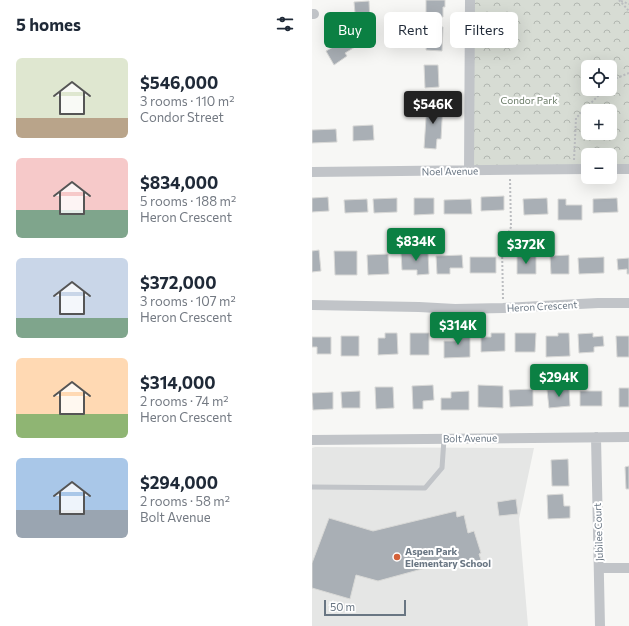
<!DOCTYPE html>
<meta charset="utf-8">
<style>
body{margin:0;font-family:Commissioner,sans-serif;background:#f6f6f7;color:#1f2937;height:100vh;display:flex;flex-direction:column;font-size:15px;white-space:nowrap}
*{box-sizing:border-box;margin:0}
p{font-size:13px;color:#747a83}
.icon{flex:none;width:22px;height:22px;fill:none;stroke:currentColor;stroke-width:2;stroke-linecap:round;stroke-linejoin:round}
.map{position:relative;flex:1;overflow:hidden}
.sheet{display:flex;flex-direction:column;background:#fff;width:312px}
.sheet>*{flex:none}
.top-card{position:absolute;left:12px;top:12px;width:245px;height:36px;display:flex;gap:8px}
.tools{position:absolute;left:269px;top:60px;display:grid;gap:8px}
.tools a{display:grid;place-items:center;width:36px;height:36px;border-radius:6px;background:#fff;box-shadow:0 4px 16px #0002;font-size:20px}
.scale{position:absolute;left:12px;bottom:10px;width:82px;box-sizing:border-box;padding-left:4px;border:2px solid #697683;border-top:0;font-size:11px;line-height:14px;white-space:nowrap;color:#697683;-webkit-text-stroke:3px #fff;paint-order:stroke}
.price{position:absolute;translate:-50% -34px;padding:0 9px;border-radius:4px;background:#0b8043;color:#fff;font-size:13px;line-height:26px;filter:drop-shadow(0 1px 2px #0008)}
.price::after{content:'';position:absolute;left:50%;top:24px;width:12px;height:9px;margin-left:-6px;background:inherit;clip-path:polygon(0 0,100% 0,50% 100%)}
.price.current{background:#222;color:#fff}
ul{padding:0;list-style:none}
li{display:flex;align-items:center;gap:12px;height:100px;padding:0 16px}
li span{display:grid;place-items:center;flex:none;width:112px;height:80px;border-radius:6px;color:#555}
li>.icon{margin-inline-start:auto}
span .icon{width:48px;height:48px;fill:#fffc;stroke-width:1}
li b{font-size:17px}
h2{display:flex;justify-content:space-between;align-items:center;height:48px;padding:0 16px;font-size:17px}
.pill{padding:0 14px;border-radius:6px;background:#fff;box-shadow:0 4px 16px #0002;font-size:14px;line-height:36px}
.pill.current{background:#0b8043;color:#fff}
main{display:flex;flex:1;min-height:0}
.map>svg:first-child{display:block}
.built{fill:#e5e6e5}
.park{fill:url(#park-crowns);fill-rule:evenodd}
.building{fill:#a9afb5;stroke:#d9d9d7}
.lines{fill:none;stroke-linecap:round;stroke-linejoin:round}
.path{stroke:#bbbdc0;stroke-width:2;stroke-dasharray:2 2;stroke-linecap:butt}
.service{stroke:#c1c4c8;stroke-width:5}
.minor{stroke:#c1c4c8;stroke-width:10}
.poi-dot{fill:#d46138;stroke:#fff;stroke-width:1.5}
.labels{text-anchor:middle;stroke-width:4;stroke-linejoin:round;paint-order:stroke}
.park-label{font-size:10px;fill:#6a7b67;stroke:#fff}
.street-label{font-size:10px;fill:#697683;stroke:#fff}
.poi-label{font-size:10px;font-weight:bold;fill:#697683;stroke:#fff;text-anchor:start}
</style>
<main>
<section class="sheet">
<h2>5 homes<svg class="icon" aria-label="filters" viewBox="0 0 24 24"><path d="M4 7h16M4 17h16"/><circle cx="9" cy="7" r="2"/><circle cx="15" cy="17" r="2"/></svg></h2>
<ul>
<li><span style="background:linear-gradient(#dfe7d0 75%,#b9a48a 0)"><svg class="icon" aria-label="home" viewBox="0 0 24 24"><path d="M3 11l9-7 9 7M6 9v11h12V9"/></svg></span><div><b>$546,000</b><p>3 rooms · 110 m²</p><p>Condor Street</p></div></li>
<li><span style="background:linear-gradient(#f6c9c9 65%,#7fa58c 0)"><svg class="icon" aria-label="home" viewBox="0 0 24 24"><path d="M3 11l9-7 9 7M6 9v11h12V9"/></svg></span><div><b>$834,000</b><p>5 rooms · 188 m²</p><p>Heron Crescent</p></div></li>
<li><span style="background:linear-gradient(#c9d6e8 75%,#7fa58c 0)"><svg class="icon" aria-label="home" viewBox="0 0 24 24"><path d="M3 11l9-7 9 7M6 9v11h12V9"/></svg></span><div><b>$372,000</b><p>3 rooms · 107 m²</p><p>Heron Crescent</p></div></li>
<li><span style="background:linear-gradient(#ffd9b3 70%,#8fb573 0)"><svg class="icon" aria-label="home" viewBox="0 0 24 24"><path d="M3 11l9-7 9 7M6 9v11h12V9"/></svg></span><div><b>$314,000</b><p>2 rooms · 74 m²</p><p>Heron Crescent</p></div></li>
<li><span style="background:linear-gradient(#a9c7e8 65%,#9aa5b1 0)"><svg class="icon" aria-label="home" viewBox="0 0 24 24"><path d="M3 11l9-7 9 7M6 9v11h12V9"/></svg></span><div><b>$294,000</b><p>2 rooms · 58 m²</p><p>Bolt Avenue</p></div></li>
</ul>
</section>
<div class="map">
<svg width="317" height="626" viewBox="0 0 317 626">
<defs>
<pattern id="park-crowns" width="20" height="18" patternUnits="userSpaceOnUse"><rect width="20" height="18" fill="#d7dcd4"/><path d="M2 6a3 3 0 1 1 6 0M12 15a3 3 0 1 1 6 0" fill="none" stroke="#b2b7b1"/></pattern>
</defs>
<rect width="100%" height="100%" fill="#f7f7f5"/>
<path class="built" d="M 3,447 L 222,448 L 207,519 L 216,626 L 0,626 L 0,448 Z"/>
<path class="park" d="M 158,0 L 317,0 L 317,169 L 298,169 L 298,155 L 276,155 L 276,169 L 157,171 ZM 276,67 L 298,67 L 298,89 L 276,89 ZM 276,111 L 298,111 L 298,133 L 276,133 Z"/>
<path class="building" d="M 114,0 L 133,0 L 133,7 L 131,7 L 131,17 L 114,17 Z
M 57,1 L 58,23 L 44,24 L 42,2 Z
M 116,26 L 131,27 L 130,51 L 114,50 Z
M 37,38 L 43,47 L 33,53 L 35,56 L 22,65 L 14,51 Z
M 112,65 L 126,65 L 127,87 L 113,88 Z
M 115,103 L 131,103 L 129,139 L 125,139 L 124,149 L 112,148 Z
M 61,125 L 62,140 L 41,141 L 41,126 Z
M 24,129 L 25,142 L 0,143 L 0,130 Z
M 192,196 L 192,210 L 169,211 L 169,197 Z
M 16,197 L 17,211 L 0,212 L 0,198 Z
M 85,198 L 85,212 L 62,213 L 61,199 Z
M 102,198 L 122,198 L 122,214 L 102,215 Z
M 235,198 L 236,214 L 212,215 L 211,199 Z
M 305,198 L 306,212 L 281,213 L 281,199 Z
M 55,199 L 56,212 L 33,213 L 32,200 Z
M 159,199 L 160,214 L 132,214 L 132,200 Z
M 246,199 L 254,199 L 254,205 L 270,205 L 270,220 L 246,220 Z
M 7,250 L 9,271 L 0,272 L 0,251 Z
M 22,251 L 45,251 L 45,275 L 23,275 Z
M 116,252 L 117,274 L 105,275 L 105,270 L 90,270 L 89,253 Z
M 76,254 L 77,274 L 56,275 L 55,255 Z
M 150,255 L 151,268 L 138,268 L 138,274 L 125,274 L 124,256 Z
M 257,255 L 257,274 L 239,274 L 238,256 Z
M 205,256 L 224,256 L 224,274 L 205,274 Z
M 158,257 L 184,257 L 184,273 L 158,273 Z
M 292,257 L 292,273 L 267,274 L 266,258 Z
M 317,258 L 317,274 L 315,274 L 315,269 L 306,270 L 305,259 Z
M 145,331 L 158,331 L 158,357 L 132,358 L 132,341 L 145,341 Z
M 73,333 L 85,333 L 86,354 L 66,355 L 66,338 L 73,338 Z
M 98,333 L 117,333 L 117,355 L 98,355 Z
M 179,333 L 193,333 L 193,351 L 169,352 L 169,337 L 179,337 Z
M 203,333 L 224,333 L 223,352 L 203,352 Z
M 246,333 L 257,333 L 258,356 L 234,357 L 234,336 L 246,336 Z
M 281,333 L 281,337 L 291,336 L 292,346 L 282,347 L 282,352 L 267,353 L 266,334 Z
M 29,336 L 47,336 L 47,356 L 29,356 Z
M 304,336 L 317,336 L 317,357 L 305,357 Z
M 0,337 L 19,337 L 19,354 L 5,354 L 5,347 L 0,347 Z
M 121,385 L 122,400 L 111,401 L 111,409 L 101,409 L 100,386 Z
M 166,385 L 191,386 L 191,408 L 166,407 Z
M 63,387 L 81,387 L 82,408 L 64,409 Z
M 257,388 L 258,406 L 237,408 L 235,390 Z
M 307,388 L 317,388 L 317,407 L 307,407 Z
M 221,389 L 221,406 L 198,407 L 197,390 Z
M 48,391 L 48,408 L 30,408 L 29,392 Z
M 157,391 L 157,410 L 129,410 L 129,398 L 139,398 L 139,392 Z
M 268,391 L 290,391 L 290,406 L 268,406 Z
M 21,392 L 21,409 L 1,410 L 0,393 Z
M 256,459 L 257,486 L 240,486 L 239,460 Z
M 317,466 L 317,489 L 314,489 L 313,467 Z
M 251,494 L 252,506 L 258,506 L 258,518 L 236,519 L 235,495 Z
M 204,499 L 206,514 L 187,516 L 185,502 Z
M 144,511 L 145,517 L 152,515 L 156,533 L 162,531 L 169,553 L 167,554 L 169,560 L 146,566 L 143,560 L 66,581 L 44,575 L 38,599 L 0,588 L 0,563 L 17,518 L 61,531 Z"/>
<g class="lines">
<path class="path" d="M 307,0 L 317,11
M 309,1 L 317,4
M 298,83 L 300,80 L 317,73
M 262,160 L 264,118 L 293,89
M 191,299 L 190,247 L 199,227 L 198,179"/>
<path class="service" d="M 0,487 L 113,488 L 130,468 L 132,439"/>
<path class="minor" d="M 0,14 L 2,14
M 298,169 L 317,169
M 157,171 L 158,0
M 0,172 L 276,169
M 0,305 L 107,307 L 143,309 L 191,308 L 286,303 L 317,303
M 284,437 L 288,626
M 0,440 L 317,437
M 287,568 L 317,568"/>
</g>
<circle class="poi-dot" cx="85" cy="557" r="4"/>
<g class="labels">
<g class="park-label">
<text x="217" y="104">Condor Park</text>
</g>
<g class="street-label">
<text transform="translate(138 171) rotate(-1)" y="4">Noel Avenue</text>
<text transform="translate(230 306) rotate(-3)" y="4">Heron Crescent</text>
<text transform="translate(158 438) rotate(-1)" y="4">Bolt Avenue</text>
<text transform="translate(286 532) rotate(-92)" y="4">Jubilee Court</text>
</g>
<g class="poi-label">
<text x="93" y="555">Aspen Park<tspan x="93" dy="12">Elementary School</tspan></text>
</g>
</g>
</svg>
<div class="tools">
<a><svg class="icon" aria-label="locate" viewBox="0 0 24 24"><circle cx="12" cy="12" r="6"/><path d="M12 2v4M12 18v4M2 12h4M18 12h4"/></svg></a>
<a>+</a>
<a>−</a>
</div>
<div class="scale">50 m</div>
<b class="price current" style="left:121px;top:125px">$546K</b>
<b class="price" style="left:104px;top:262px">$834K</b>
<b class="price" style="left:214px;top:265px">$372K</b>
<b class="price" style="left:146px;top:346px">$314K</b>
<b class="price" style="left:247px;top:398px">$294K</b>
<div class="top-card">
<a class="pill current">Buy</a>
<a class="pill">Rent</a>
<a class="pill">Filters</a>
</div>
</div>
</main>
